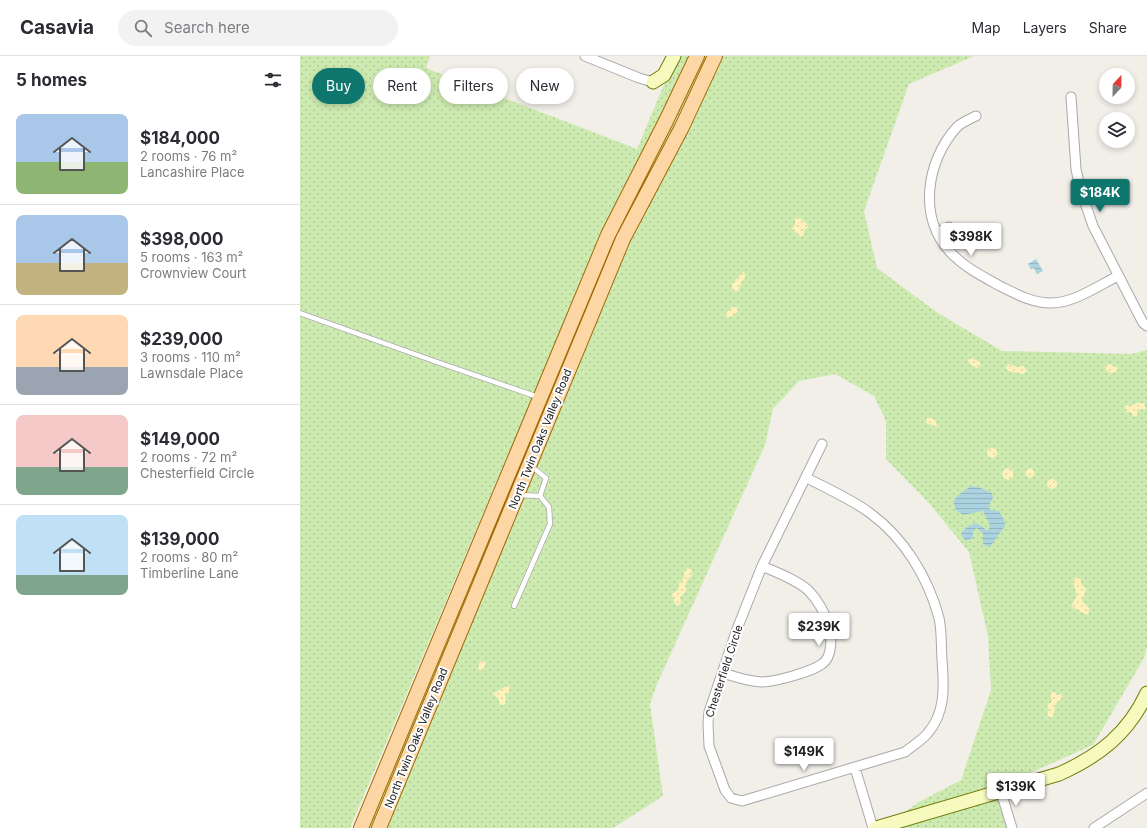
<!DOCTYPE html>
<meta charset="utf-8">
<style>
body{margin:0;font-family:Inter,sans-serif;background:#f2f2f3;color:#2b2b33;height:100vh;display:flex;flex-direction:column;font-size:15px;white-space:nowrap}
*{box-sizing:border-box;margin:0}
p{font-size:13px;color:#7c7c81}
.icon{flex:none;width:22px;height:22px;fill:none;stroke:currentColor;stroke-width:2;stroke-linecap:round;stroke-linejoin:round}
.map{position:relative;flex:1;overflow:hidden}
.side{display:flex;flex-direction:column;background:#fff;width:300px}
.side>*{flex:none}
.guide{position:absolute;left:12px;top:12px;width:380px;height:36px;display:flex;gap:8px}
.needle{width:26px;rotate:22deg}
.buttons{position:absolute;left:799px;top:12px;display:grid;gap:8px}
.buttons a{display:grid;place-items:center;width:36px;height:36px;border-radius:50%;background:#fff;box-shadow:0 2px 6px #0003;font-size:20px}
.price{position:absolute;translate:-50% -34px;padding:0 9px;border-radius:4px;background:#fff;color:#222;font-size:13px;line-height:26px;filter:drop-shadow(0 1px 2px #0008)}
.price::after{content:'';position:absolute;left:50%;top:24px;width:12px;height:9px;margin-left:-6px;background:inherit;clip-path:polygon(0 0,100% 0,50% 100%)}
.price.active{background:#0f766e;color:#fff}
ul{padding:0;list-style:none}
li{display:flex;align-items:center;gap:12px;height:100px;padding:0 16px}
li+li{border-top:1px solid #e1e1e2}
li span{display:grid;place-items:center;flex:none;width:112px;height:80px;border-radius:8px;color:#555}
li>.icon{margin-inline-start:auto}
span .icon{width:48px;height:48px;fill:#fffc;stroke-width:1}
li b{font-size:17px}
h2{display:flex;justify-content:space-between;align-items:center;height:48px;padding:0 16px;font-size:17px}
.tag{padding:0 14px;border-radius:18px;background:#fff;box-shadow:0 2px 6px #0003;font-size:14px;line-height:36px}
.tag.active{background:#0f766e;color:#fff}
header{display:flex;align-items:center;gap:24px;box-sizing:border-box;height:56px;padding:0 20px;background:#fff;border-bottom:1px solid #e1e1e2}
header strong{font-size:19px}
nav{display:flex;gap:22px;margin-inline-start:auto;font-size:14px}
.search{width:280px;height:36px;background:#f2f2f3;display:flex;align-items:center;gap:10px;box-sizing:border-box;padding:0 14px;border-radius:22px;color:#7c7c81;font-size:15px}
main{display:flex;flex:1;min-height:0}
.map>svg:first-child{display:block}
.grass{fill:url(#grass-dots)}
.sand{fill:url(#sand-dots)}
.water{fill:url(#water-rules)}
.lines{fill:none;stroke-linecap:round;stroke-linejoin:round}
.lane-casing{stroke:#a9a9a9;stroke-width:6}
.street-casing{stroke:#a9a9a9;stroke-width:11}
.secondary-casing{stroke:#707d05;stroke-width:15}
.primary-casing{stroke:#a06b00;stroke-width:16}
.lane{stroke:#fff;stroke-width:4.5}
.street{stroke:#fff;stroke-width:9}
.secondary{stroke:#f7fabf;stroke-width:13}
.primary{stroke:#fcd6a4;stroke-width:14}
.labels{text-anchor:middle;stroke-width:4;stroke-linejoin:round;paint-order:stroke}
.street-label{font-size:11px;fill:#222;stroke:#fff}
</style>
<header>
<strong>Casavia</strong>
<div class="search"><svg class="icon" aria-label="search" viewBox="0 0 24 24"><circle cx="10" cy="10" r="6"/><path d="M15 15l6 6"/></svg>Search here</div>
<nav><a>Map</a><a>Layers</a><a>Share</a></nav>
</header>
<main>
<section class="side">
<h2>5 homes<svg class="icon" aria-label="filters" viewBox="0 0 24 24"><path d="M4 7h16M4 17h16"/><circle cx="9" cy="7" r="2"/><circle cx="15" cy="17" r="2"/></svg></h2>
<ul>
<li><span style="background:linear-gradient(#a9c7e8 60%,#8fb573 0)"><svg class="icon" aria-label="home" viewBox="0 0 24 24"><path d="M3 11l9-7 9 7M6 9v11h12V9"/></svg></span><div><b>$184,000</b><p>2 rooms · 76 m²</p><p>Lancashire Place</p></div></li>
<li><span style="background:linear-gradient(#a9c7e8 60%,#c2b280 0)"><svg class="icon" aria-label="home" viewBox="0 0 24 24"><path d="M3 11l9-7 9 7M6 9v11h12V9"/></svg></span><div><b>$398,000</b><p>5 rooms · 163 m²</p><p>Crownview Court</p></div></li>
<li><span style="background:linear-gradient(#ffd9b3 65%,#9aa5b1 0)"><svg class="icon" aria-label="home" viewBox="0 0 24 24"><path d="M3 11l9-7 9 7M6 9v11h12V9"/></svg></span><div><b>$239,000</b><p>3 rooms · 110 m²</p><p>Lawnsdale Place</p></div></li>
<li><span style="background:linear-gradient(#f6c9c9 65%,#7fa58c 0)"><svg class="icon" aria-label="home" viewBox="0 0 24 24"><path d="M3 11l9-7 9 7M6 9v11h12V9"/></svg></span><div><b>$149,000</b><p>2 rooms · 72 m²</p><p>Chesterfield Circle</p></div></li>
<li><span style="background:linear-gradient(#bfe0f5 75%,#7fa58c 0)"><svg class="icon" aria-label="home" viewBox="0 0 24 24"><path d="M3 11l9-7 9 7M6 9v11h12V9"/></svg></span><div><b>$139,000</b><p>2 rooms · 80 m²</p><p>Timberline Lane</p></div></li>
</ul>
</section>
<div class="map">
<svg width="847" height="772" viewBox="0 0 847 772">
<defs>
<pattern id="grass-dots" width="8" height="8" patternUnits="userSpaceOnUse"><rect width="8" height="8" fill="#cdebb0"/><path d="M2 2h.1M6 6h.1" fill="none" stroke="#b0c997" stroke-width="1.8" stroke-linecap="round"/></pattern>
<pattern id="sand-dots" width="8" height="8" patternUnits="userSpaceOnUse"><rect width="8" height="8" fill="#fff1ba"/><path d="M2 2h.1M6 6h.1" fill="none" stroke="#dacea0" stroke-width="1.8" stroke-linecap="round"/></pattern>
<pattern id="water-rules" width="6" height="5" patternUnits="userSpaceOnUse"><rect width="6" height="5" fill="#aad3df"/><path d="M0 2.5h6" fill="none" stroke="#92b5bf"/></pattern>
</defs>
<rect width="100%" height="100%" fill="#f2efe9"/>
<path class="grass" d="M 0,0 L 130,0 L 126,12 L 337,93 L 376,0 L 674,0 L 609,28 L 564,155 L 577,212 L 638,257 L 702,295 L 832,298 L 847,294 L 847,591 L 844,602 L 793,689 L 671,743 L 700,735 L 712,772 L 578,772 L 586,769 L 619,746 L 661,724 L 691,634 L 688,580 L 669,496 L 628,446 L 586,403 L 586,365 L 574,340 L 535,318 L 499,325 L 473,353 L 465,389 L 357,628 L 350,648 L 363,740 L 313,772 L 60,772 L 312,153 L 50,772 L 0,772 Z"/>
<path class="sand" d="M 498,161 L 507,168 L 508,171 L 504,174 L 504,178 L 501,181 L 492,173 L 495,169 L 495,164 Z
M 443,216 L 445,218 L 445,222 L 441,227 L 438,235 L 433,235 L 432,228 Z
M 432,251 L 437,251 L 438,256 L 428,262 L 425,258 Z
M 671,302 L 680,306 L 680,311 L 677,312 L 670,308 L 668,304 Z
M 708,308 L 717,311 L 724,310 L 727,315 L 723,318 L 708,315 L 706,312 Z
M 810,308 L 818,312 L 816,316 L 811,317 L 806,314 L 805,310 Z
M 836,347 L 843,347 L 846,352 L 844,354 L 837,353 L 838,359 L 834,361 L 831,356 L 826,356 L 825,351 L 827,349 L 832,350 Z
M 627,362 C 632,361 636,364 637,369 L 636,371 L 626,367 Z
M687 397a5 5 0 1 1 10 0a5 5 0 1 1-10 0Z
M725.5 417a4.5 4.5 0 1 1 9 0a4.5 4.5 0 1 1-9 0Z
M702.5 418a5.5 5.5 0 1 1 11 0a5.5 5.5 0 1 1-11 0Z
M747 428a5 5 0 1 1 10 0a5 5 0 1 1-10 0Z
M 388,512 L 391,514 L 392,519 L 386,526 L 386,535 L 380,541 L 381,547 L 378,550 L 375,548 L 372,538 L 378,534 L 379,527 L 383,524 L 385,514 Z
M 776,521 L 781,523 L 781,528 L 786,533 L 782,545 L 789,552 L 789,557 L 787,559 L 771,550 L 777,540 L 773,526 Z
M 180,605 L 184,605 L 186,608 L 182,615 L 178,613 Z
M 206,630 L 209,631 L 210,635 L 205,639 L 206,648 L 201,649 L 199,647 L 199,642 L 196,641 L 193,638 Z
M 754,636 L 757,639 L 761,638 L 763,641 L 755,649 L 754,659 L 751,662 L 747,659 L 749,653 L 747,649 L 752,645 L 750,637 Z"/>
<path class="water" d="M 736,203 L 743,215 L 737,218 L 734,212 L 731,213 L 728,208 Z
M 671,430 L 681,432 L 692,437 L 693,442 L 688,451 L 691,454 L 699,455 L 704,464 L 705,470 L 692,488 L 688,491 L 683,488 L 683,478 L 677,472 L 673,474 L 673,482 L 665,485 L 661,477 C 669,468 676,463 686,474 L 689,473 L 689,467 L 683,455 L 663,459 L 656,454 L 653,446 L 657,440 Z"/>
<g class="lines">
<defs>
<path id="lane" d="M 0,257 L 134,305 L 238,341
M 219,439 L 240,440 L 246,422 L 231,410
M 214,550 L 250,468 L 249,451 L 240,440"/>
<path id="street" d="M 285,0 L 339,22 L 353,26
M 771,41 L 776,113 L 780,132 L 793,170 L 843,267 L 847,270
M 676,60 C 670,63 662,66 657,71 C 626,105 617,163 652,198 C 666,212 682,220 700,230 C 716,238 732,247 751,247 C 774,247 798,230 818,220
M 637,177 L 649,171
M 507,422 C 528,433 551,443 570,457 C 604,482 628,521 639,562 C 642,575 641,590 642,604 C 644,630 646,657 627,678 C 621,685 612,690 605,696 L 442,745 L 431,742 L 425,734 L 409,690 L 408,667 L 409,656 L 437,573 L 462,510 L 522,388
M 423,617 C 435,621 448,625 461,626 C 475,626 511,616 522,608 C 533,601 532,579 528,568 C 525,557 517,543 508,534 C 495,523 478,517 462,510
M 555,712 L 573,772
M 701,736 L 712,772
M 794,772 L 847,737"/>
<path id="secondary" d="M 353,26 L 364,19 L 374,0
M 576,772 L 759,718 C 799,700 828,678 847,637"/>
<path id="primary" d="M 61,772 L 308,179 L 366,65 L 397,0
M 79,772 L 323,183 L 382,71 L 415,0"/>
</defs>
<use href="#lane" class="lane-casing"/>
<use href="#street" class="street-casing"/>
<use href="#secondary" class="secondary-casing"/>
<use href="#primary" class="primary-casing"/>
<use href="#lane" class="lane"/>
<use href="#street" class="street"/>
<use href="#secondary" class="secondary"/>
<use href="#primary" class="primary"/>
</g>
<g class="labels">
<g class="street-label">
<text transform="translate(240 383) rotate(-68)" y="4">North Twin Oaks Valley Road</text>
<text transform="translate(424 615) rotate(-72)" y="4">Chesterfield Circle</text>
<text transform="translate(116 682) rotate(-68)" y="4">North Twin Oaks Valley Road</text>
</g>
</g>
</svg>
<div class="buttons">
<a><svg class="needle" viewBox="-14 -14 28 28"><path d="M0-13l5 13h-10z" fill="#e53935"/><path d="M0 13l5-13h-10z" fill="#7c7c81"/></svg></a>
<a><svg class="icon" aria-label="layers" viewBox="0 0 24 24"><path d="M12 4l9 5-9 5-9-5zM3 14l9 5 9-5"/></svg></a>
</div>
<b class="price active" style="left:800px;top:157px">$184K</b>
<b class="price" style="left:671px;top:201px">$398K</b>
<b class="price" style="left:519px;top:591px">$239K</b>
<b class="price" style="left:504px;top:716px">$149K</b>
<b class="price" style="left:716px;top:751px">$139K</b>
<div class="guide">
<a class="tag active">Buy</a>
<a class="tag">Rent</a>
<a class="tag">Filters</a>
<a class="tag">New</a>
</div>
</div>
</main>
